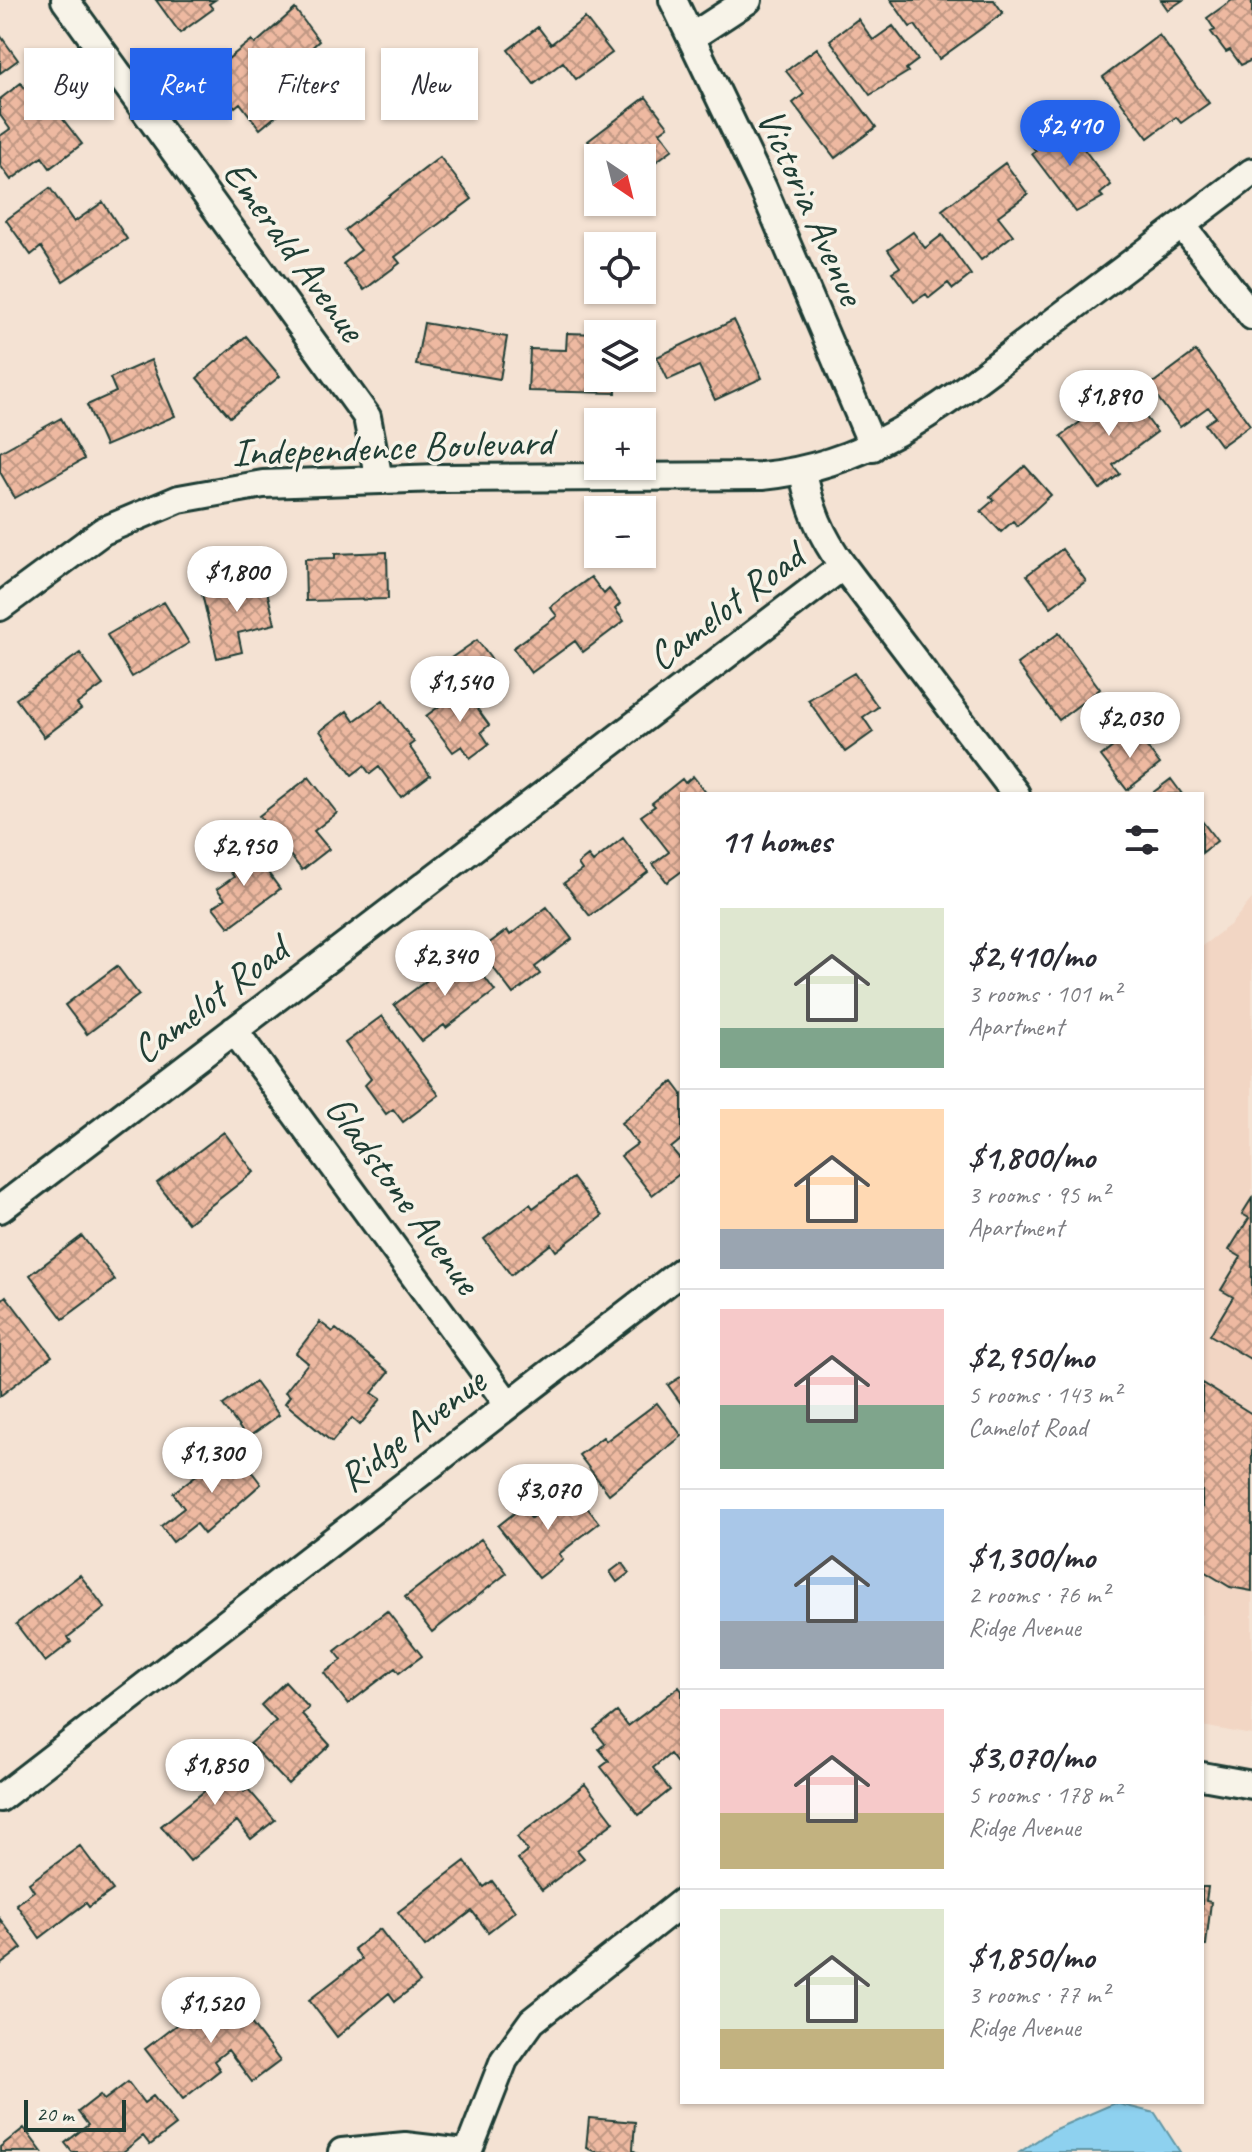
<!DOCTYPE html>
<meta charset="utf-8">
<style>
body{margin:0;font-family:Caveat,sans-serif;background:#f2f2f3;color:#2b2b33;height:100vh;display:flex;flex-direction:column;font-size:30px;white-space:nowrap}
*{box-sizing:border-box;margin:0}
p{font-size:26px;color:#7c7c81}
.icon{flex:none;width:44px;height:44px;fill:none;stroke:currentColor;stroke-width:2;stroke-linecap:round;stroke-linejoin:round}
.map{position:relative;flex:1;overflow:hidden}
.details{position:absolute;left:680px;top:792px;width:524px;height:1312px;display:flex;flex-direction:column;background:#fff;border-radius:0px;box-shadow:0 2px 6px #0004}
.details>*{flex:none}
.hud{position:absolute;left:24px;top:48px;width:536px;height:72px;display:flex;gap:16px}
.needle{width:52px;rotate:145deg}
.buttons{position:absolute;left:584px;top:144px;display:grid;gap:16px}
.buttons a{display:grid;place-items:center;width:72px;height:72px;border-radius:0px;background:#fff;box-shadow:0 2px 6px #0004;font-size:40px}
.scale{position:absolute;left:24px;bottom:20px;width:102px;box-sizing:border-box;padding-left:8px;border:4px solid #1f3d34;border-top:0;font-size:22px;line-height:28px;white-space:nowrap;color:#1f3d34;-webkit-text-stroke:6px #f7f3e8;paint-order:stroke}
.price{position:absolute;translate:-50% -68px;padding:0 18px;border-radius:28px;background:#fff;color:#222;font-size:26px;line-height:52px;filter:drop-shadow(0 2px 4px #0008)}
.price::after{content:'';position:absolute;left:50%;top:48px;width:24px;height:18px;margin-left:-12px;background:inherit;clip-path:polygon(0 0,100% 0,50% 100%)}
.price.on{background:#2563eb;color:#fff}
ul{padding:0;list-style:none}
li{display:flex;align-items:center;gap:24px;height:200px;padding:0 40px}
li+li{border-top:2px solid #e1e1e2}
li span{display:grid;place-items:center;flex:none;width:224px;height:160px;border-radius:0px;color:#555}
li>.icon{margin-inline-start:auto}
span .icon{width:96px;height:96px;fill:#fffc;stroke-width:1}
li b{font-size:34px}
h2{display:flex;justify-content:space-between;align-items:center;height:96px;padding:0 40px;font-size:34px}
.tag{padding:0 28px;border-radius:0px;background:#fff;box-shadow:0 2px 6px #0004;font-size:28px;line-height:72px}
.tag.on{background:#2563eb;color:#fff}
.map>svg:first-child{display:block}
.built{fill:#f2d6c4}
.water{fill:#8ed1ef;stroke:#6296a4;stroke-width:2}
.building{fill:url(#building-cross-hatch);stroke:#1f3d34;stroke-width:2}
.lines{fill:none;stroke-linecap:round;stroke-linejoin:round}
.minor-casing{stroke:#1f3d34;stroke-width:32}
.minor{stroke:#f7f3e8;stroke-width:26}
.labels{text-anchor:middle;stroke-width:7;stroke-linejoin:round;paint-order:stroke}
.street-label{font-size:40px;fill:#1f3d34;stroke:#f7f3e8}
</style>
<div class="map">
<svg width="1252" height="2152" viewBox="0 0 1252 2152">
<defs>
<pattern id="building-cross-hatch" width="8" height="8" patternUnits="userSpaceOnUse" patternTransform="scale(2)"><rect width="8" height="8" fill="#eeb9a1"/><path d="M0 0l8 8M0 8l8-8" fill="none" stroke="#c09884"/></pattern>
</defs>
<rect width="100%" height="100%" fill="#f4e2d3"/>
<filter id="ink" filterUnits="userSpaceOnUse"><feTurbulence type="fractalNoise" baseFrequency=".0125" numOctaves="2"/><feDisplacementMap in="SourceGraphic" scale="16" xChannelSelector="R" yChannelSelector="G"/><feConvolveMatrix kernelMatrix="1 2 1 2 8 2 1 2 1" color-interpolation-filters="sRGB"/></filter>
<g filter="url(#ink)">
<path class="built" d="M 1252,899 L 1252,1735 L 1202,1726 L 1202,946 L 1230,925 Z"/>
<path class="water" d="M 1115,2103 L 1155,2113 L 1180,2152 L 1020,2152 L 1053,2130 Z"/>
<path class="building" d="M 156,0 L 215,0 L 209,4 L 213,9 L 180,33 Z
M 891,0 L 994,0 L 1003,13 L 939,59 L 915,25 L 910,27 Z
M 1161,0 L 1183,0 L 1168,10 Z
M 1232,0 L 1252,0 L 1252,60 L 1241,65 L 1230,50 L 1226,52 L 1211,32 L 1215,30 L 1207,18 Z
M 295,9 L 319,41 L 277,79 L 294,101 L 260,129 L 240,103 L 235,107 L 209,74 L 252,40 L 255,44 Z
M 585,18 L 612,53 L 576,79 L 563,62 L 534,84 L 508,50 L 538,27 L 551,44 Z
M 858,19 L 873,40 L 893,26 L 918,60 L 906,69 L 908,72 L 870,95 L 830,40 Z
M 0,35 L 18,60 L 0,73 Z
M 1159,35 L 1209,103 L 1181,123 L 1176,117 L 1148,138 L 1103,77 Z
M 817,48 L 876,127 L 835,158 L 793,103 L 804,94 L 786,71 Z
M 21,83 L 39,107 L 48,100 L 82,144 L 50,168 L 42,157 L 11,180 L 0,165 L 0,136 L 10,129 L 0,115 L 0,99 Z
M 646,97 L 668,126 L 660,132 L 673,149 L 642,172 L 642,158 L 600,158 L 588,141 Z
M 1059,124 L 1063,130 L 1068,128 L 1111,185 L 1100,194 L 1103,197 L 1076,212 L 1032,154 L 1036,151 L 1031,145 Z
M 440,157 L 472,199 L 395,257 L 400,263 L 364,290 L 343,264 L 361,250 L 345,230 Z
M 1005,163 L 1028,194 L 998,216 L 1013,235 L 981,260 L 942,210 Z
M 50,188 L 74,222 L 103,202 L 127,239 L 63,281 L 41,247 L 31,255 L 6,220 Z
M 913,232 L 925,248 L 942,235 L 971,275 L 953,289 L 948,283 L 929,298 L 926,294 L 914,302 L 892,272 L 900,267 L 888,250 Z
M 734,320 L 762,378 L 715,400 L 699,366 L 668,380 L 657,357 Z
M 424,323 L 507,337 L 500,379 L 416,365 Z
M 567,333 L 600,334 L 598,378 L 616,378 L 616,393 L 528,391 L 530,349 L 566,350 Z
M 246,336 L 280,376 L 230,417 L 197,378 Z
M 1196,351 L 1250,425 L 1221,446 L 1205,424 L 1216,417 L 1208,407 L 1180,427 L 1149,386 Z
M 151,360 L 175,416 L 105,446 L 87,405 L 116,392 L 110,378 Z
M 1128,393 L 1157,432 L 1113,465 L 1120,474 L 1100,489 L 1061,436 L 1109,401 L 1112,405 Z
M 61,418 L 84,459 L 15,498 L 0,472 L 0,452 Z
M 1025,466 L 1051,495 L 1017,526 L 1013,521 L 1001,532 L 981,511 L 994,500 L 990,497 Z
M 1062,549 L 1086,581 L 1051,607 L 1027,575 Z
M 387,552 L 388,599 L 306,601 L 305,559 L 335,558 L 335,554 Z
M 591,577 L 604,594 L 609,589 L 620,604 L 615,609 L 624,621 L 583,652 L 575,641 L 531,673 L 513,648 L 557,616 L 550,607 Z
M 264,579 L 275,624 L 238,633 L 242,652 L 217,658 L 202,594 Z
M 164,602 L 189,643 L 132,677 L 107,635 Z
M 1059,633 L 1100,689 L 1059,720 L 1017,664 Z
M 477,640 L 494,663 L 468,682 L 451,658 Z
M 80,653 L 103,685 L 77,704 L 81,709 L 44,737 L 16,699 Z
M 854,673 L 878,707 L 863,717 L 873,732 L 845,752 L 808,700 Z
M 463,689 L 489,725 L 481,732 L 489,744 L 470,758 L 462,746 L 453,752 L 426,716 Z
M 383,700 L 414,742 L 409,746 L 430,775 L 401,797 L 379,767 L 370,774 L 364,766 L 352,775 L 320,731 L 347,711 L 354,721 Z
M 1134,731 L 1160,764 L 1127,790 L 1101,756 Z
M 693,776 L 707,794 L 682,794 L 682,871 L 667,882 L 653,864 L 669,852 L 641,816 L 655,806 L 652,803 L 682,779 L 685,783 Z
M 309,777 L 337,813 L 314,831 L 329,849 L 302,870 L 259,816 Z
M 1171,779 L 1182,794 L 1151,794 Z
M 1202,821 L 1217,841 L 1202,853 Z
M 623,838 L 648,872 L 590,916 L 564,883 L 582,870 L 578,864 L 588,856 L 593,862 Z
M 238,849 L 250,865 L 258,859 L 280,889 L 229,927 L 213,907 L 225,899 L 217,889 L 234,877 L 223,861 Z
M 547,907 L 572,939 L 535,967 L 540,974 L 513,994 L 480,950 L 507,930 L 510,935 Z
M 468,955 L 495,991 L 446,1028 L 444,1025 L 422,1041 L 394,1005 L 446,966 L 449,969 Z
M 117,966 L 139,995 L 87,1034 L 65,1005 Z
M 382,1016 L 439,1095 L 403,1122 L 393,1109 L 386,1114 L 365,1085 L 371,1079 L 345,1043 Z
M 673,1082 L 682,1094 L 682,1139 L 671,1148 L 682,1161 L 682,1172 L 652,1195 L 621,1156 L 637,1144 L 621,1123 Z
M 224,1132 L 254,1172 L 188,1223 L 157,1183 Z
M 573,1178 L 602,1216 L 556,1251 L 551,1244 L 511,1275 L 484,1239 L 530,1204 L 533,1208 Z
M 1252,1198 L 1252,1360 L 1210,1335 L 1233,1297 L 1221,1290 L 1241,1257 L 1229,1250 L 1249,1218 L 1242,1214 Z
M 82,1236 L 115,1280 L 63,1319 L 30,1275 Z
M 6,1296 L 52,1356 L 0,1396 L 0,1301 Z
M 320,1322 L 333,1332 L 336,1329 L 389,1372 L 372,1393 L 381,1399 L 360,1425 L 352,1418 L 332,1442 L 285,1403 L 290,1396 L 285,1392 L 308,1363 L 296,1353 Z
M 682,1376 L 682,1405 L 668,1385 Z
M 255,1382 L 279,1415 L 247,1438 L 223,1405 Z
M 1202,1383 L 1252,1414 L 1252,1591 L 1230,1587 L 1202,1570 Z
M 657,1403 L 682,1436 L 609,1494 L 579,1455 L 603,1437 L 606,1441 Z
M 233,1447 L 261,1484 L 204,1534 L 196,1524 L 173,1542 L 161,1526 L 184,1508 L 173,1493 Z
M 575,1492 L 599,1523 L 559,1554 L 563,1560 L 539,1578 L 498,1526 L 522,1507 L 531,1518 L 554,1500 L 557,1504 Z
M 481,1539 L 507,1573 L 432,1632 L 405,1597 Z
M 622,1563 L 629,1573 L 617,1582 L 610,1572 Z
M 80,1575 L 105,1608 L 68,1637 L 71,1642 L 45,1662 L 16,1624 Z
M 387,1611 L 422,1656 L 399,1673 L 395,1668 L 348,1704 L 324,1673 L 342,1660 L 335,1651 Z
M 285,1682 L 309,1708 L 302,1714 L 330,1745 L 288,1784 L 250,1744 L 276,1721 L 261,1705 Z
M 679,1687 L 682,1691 L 682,1763 L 679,1766 L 670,1754 L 653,1768 L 670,1790 L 639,1815 L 601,1767 L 609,1761 L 599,1749 L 605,1744 L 594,1730 L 617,1712 L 628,1726 Z
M 210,1743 L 231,1768 L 226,1771 L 244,1792 L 248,1789 L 275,1820 L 251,1839 L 237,1821 L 190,1861 L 161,1826 L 207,1789 L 186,1763 Z
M 585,1784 L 614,1822 L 577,1850 L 584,1858 L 542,1890 L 518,1859 L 528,1851 L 517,1837 Z
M 80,1846 L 113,1890 L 89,1907 L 86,1903 L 40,1938 L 16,1904 L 34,1891 L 29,1883 Z
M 465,1861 L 484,1887 L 492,1881 L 515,1911 L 488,1932 L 472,1911 L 425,1947 L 398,1912 Z
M 1202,1887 L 1208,1887 L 1206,1901 L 1211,1902 L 1206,1945 L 1202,1945 Z
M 0,1919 L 22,1948 L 0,1965 Z
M 380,1929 L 420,1982 L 395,2001 L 389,1993 L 337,2037 L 309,2000 L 362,1959 L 354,1949 Z
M 224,1988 L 280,2061 L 252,2082 L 228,2050 L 214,2061 L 220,2070 L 183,2099 L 145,2049 Z
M 128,2082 L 144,2103 L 153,2096 L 176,2125 L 150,2145 L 143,2136 L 123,2152 L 72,2152 L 65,2143 L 88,2125 L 78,2112 L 100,2095 L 104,2100 Z
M 589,2118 L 635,2122 L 633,2150 L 636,2152 L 596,2152 L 586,2148 Z
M 24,2128 L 42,2152 L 0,2152 L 0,2147 Z"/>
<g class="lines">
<defs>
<path id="minor" d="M 65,0 L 367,417 L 379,480
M 673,0 L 763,188 L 873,447
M 693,36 L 748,0
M 1182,225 L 1252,316
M 843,566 L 1016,794
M 0,607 L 103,531 L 179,499 L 263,484 L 440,478 L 762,476 C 879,465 957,394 1048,326 C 1116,275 1184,223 1252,172
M 234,1030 L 508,1404
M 0,1209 L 843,566 C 821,536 810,509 803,472
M 1202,1776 L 1252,1785
M 0,1798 L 682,1271
M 342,2152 L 405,2146 L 456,2152
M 468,2152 L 504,2060 L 532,2021 L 682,1902"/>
</defs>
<use href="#minor" class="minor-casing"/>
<use href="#minor" class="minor"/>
</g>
</g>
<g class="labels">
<g class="street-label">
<text transform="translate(812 206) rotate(66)" y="14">Victoria Avenue</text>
<text transform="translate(295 250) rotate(54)" y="14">Emerald Avenue</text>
<text transform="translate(392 446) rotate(-2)" y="14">Independence Boulevard</text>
<text transform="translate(725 606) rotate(-37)" y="14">Camelot Road</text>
<text transform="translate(209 999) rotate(-37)" y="14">Camelot Road</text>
<text transform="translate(404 1194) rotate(54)" y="14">Gladstone Avenue</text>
<text transform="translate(411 1429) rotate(-38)" y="14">Ridge Avenue</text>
</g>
</g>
</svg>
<div class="buttons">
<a><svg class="needle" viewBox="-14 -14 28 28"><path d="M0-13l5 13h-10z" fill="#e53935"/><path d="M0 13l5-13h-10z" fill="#7c7c81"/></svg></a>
<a><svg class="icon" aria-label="locate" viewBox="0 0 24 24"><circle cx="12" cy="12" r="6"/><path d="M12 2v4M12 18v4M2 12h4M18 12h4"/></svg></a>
<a><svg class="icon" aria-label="layers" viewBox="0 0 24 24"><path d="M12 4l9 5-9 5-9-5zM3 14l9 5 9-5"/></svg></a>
<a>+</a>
<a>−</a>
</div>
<div class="scale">20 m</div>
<b class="price on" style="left:1070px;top:168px">$2,410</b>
<b class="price" style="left:1109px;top:438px">$1,890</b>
<b class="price" style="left:237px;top:614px">$1,800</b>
<b class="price" style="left:460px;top:724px">$1,540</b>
<b class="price" style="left:1130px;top:760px">$2,030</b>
<b class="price" style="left:244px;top:888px">$2,950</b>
<b class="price" style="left:445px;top:998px">$2,340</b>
<b class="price" style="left:212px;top:1495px">$1,300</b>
<b class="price" style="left:548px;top:1532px">$3,070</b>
<b class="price" style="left:215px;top:1807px">$1,850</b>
<b class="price" style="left:211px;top:2045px">$1,520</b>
<div class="hud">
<a class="tag">Buy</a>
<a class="tag on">Rent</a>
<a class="tag">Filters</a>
<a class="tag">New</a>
</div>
<section class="details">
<h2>11 homes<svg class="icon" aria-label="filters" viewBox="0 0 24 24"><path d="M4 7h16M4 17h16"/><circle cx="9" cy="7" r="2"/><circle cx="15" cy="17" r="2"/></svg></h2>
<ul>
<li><span style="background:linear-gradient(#dfe7d0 75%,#7fa58c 0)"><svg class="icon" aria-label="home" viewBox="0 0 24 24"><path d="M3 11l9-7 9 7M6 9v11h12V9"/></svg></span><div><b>$2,410/mo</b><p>3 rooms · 101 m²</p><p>Apartment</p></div></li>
<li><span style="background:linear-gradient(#ffd9b3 75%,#9aa5b1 0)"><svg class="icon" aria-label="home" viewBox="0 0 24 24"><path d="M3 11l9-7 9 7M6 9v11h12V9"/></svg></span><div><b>$1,800/mo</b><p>3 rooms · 95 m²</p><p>Apartment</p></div></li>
<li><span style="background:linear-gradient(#f6c9c9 60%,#7fa58c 0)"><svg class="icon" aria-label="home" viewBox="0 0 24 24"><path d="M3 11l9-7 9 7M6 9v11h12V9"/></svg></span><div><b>$2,950/mo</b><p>5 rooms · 143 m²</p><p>Camelot Road</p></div></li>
<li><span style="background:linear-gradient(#a9c7e8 70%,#9aa5b1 0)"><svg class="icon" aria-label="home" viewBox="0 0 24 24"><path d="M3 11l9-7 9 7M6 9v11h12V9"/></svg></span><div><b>$1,300/mo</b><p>2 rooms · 76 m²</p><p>Ridge Avenue</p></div></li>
<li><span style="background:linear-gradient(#f6c9c9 65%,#c2b280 0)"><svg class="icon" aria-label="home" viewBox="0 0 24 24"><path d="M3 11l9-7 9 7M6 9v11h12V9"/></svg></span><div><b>$3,070/mo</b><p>5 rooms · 178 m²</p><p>Ridge Avenue</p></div></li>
<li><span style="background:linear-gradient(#dfe7d0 75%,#c2b280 0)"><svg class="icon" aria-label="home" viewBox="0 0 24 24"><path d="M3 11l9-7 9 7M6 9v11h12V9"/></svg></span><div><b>$1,850/mo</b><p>3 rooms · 77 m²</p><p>Ridge Avenue</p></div></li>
</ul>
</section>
</div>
